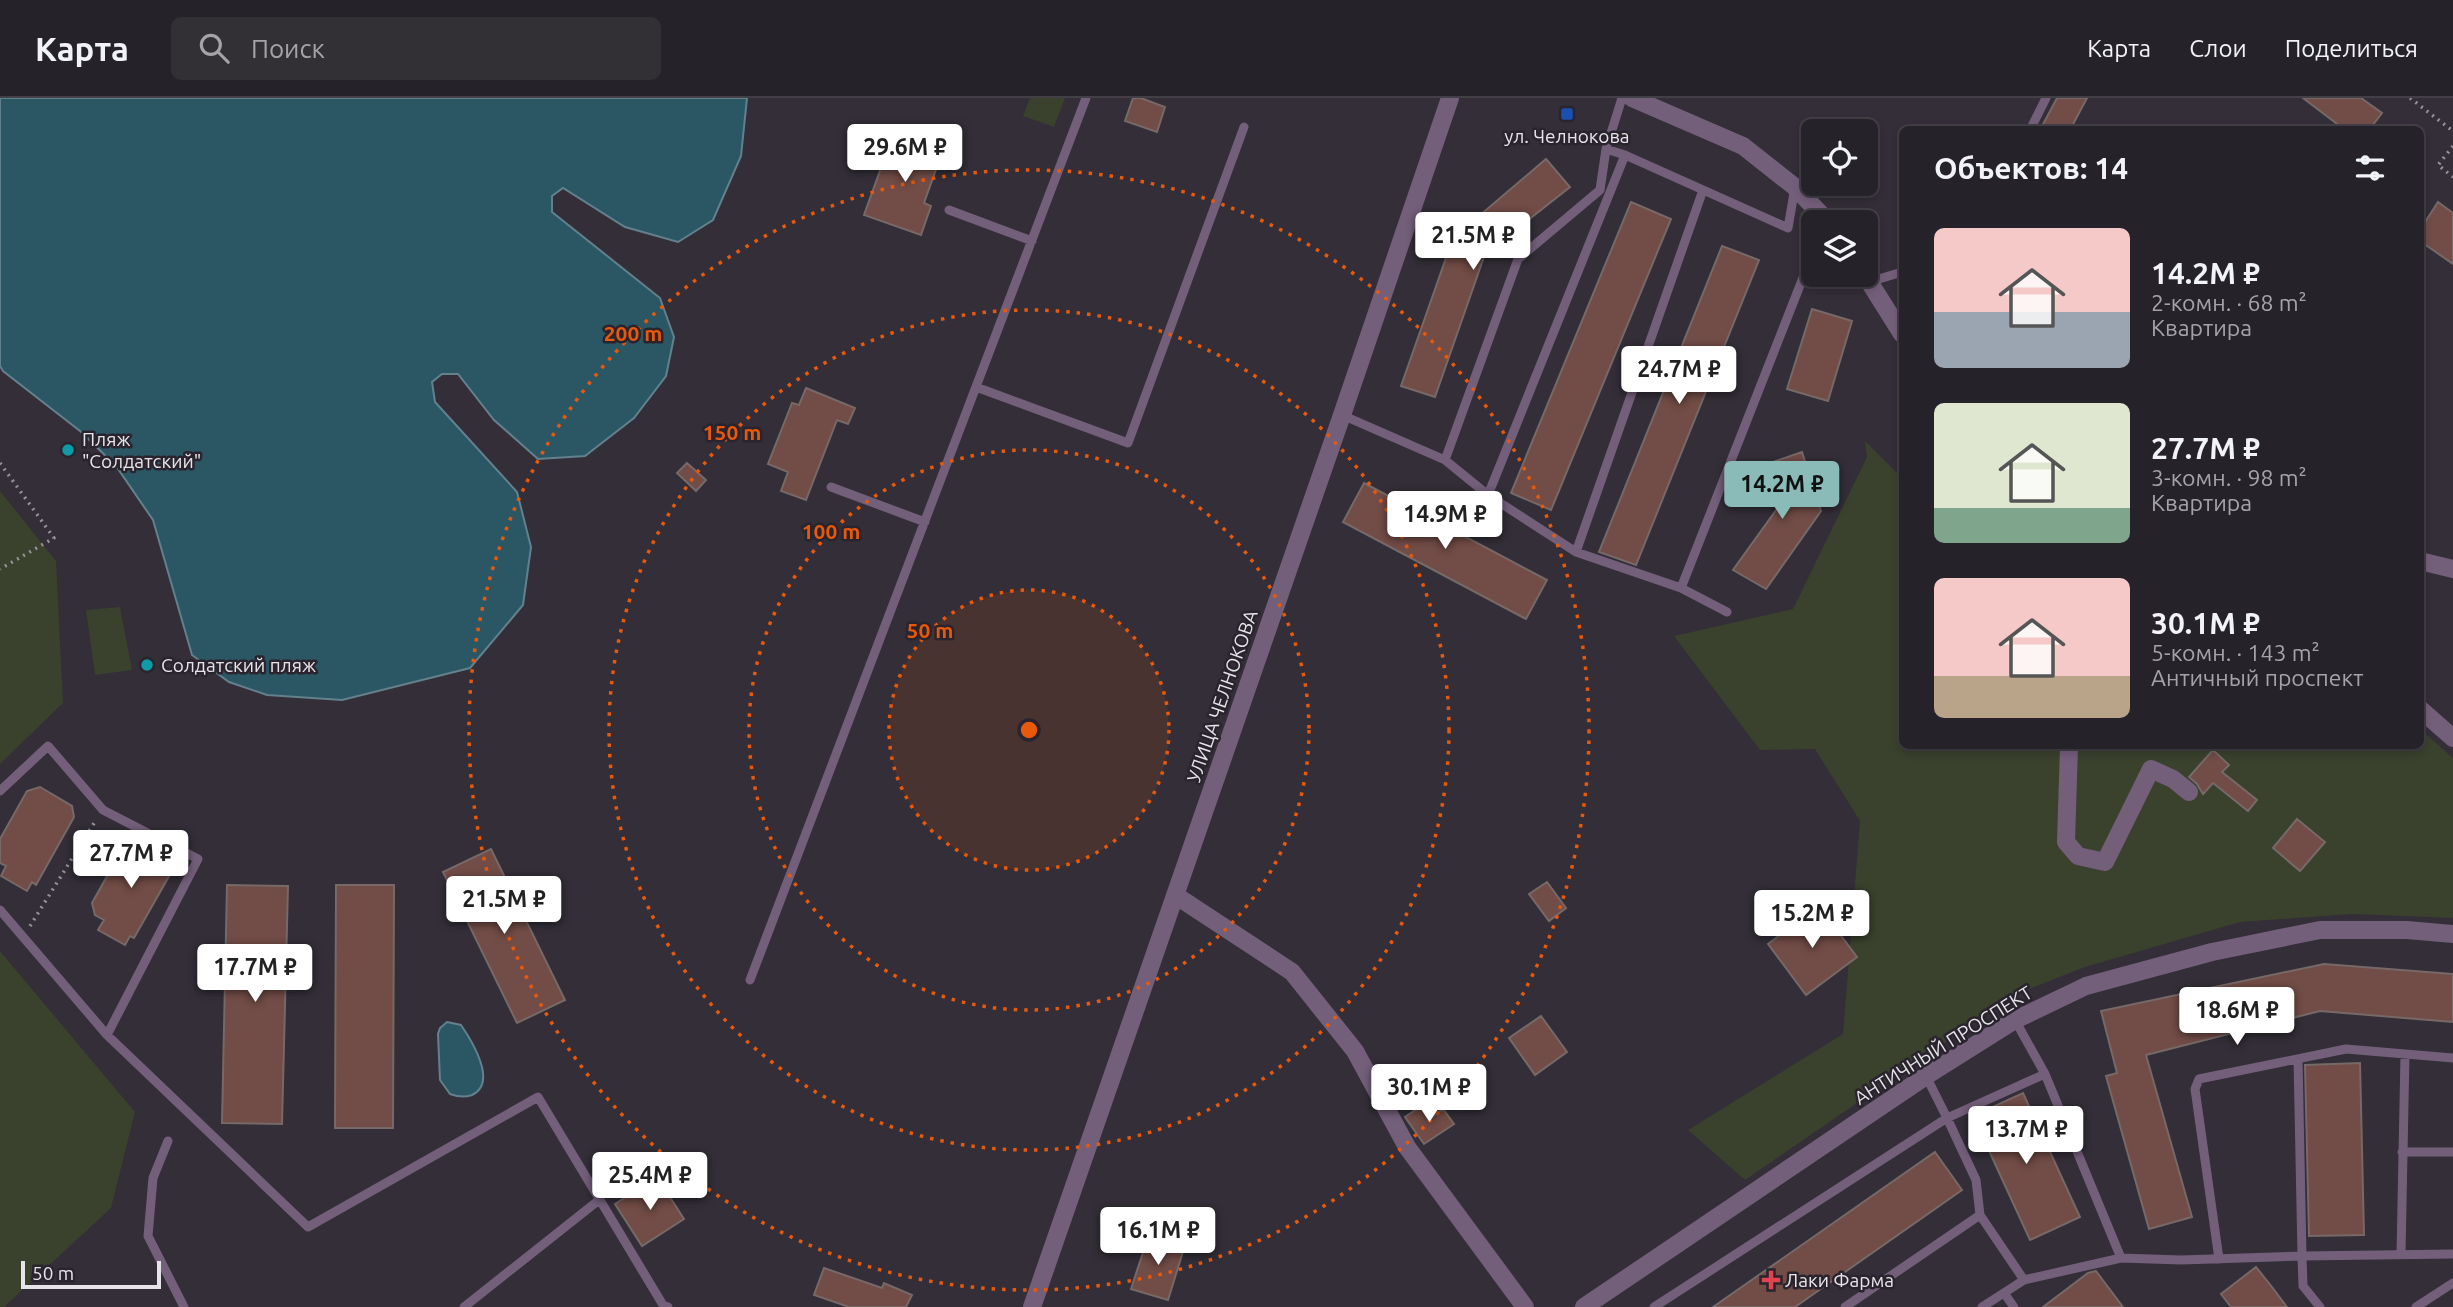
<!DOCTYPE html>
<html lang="ru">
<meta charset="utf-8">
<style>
body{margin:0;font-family:Ubuntu,sans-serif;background:#322f35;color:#f1f3f6;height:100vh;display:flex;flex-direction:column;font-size:26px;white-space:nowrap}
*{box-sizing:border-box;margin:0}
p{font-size:23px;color:#a4a4a8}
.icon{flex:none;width:38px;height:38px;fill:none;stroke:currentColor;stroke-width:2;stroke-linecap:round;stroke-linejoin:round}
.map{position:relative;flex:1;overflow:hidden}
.sheet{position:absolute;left:1899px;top:28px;width:525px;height:623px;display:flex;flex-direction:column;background:#262229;border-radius:10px;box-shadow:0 4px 10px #0003,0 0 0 2px #423f46}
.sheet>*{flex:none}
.fabs{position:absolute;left:1801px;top:21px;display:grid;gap:14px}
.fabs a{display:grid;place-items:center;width:77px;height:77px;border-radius:10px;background:#262229;box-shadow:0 4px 10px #0003,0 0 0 2px #423f46;font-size:35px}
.scale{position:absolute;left:21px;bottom:18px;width:140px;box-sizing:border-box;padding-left:7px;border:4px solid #e7e4e9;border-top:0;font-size:19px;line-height:24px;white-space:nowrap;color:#e7e4e9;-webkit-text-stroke:5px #29242d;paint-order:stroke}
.price{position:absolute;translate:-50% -60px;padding:0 16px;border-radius:7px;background:#fff;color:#222;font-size:23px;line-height:46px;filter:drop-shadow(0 2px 4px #0008)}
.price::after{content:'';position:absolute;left:50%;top:42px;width:21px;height:16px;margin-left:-10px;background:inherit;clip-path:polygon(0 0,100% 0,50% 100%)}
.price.active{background:#8bbbb9;color:#111}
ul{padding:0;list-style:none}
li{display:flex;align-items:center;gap:21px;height:175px;padding:0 35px}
li span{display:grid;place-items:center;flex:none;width:196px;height:140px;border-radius:10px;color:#555}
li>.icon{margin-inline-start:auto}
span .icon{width:84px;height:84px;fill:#fffc;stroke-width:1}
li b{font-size:30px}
h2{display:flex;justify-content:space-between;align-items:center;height:84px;padding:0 35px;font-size:30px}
header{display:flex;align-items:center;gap:42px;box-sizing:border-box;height:98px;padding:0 35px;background:#262229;border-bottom:2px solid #423f46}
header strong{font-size:33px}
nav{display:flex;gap:38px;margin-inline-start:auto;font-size:24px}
.search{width:490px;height:63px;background:#322f35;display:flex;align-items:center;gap:18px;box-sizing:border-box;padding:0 24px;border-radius:10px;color:#a4a4a8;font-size:26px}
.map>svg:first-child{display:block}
.green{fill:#3a412d}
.water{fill:#2b5765;stroke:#63818d;stroke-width:2}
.building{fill:#724c46;stroke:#766967;stroke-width:2}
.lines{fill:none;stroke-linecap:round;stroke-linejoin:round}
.path{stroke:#959198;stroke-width:3.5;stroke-dasharray:2 5;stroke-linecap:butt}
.service{stroke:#745f7b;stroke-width:9}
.minor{stroke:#745f7b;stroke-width:18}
.ring{fill:none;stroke:#e8590c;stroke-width:3.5;stroke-dasharray:3.5 7}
.transit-dot{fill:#1a4fb4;stroke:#29242d;stroke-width:2.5}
.culture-dot{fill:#0f9aa8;stroke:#29242d;stroke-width:2.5}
.health-dot{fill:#e0444e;stroke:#29242d;stroke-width:2.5}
.labels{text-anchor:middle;stroke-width:5;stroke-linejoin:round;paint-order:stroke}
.poi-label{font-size:19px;fill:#e7e4e9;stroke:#29242d;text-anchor:start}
.street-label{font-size:19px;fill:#e7e4e9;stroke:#29242d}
.centre{fill:#e8590c;stroke:#29242d;stroke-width:3.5}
.ring-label{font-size:21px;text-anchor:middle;font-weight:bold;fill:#e8590c;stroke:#29242d;stroke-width:5;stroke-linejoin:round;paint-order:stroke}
</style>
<header>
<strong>Карта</strong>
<div class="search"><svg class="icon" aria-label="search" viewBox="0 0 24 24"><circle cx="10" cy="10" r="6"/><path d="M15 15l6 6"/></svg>Поиск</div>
<nav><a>Карта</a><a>Слои</a><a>Поделиться</a></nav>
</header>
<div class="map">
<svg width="2453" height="1209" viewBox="0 0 2453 1209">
<rect width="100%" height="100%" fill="#332e37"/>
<path class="green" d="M 1030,0 L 1065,0 L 1054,29 L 1023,18 Z
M 1865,343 L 1902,380 L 1902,648 L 2420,648 L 2420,631 L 2453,660 L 2453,820 L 2352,816 L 2240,824 L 2085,869 L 2016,896 L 1745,1082 L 1688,1032 L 1843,936 L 1860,723 L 1815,651 L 1760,652 L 1674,538 L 1793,511 L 1867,359 Z
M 0,393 L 56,463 L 63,605 L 0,666 Z
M 120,509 L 132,572 L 95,577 L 86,512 Z
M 0,853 L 135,1014 L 111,1110 L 4,1209 L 0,1209 Z"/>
<path class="water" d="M 0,0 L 747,0 L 741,58 L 713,122 L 678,144 L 625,129 L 563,90 L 552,98 L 552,114 L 660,200 L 674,239 L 666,278 L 634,320 L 585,358 L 538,361 L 494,322 L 458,276 L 442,276 L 432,284 L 435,304 L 517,394 L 531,449 L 523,507 L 470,570 L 342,602 L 267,597 L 229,584 L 192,557 L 153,422 L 116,368 L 80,333 L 3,273 L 0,268 Z
M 447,924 L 461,927 C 472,943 498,985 472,997 C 464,1000 458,999 450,996 L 440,982 L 438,936 L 440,930 Z"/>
<path class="building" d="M 1133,0 L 1141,0 L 1165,9 L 1157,34 L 1125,23 Z
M 2057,0 L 2087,0 L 2070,32 L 2040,32 Z
M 2303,0 L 2361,0 L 2382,15 L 2369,32 L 2345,32 Z
M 894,34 L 943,52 L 924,105 L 931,108 L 921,137 L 864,117 Z
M 1546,61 L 1570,89 L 1485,156 L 1435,299 L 1401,288 L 1453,140 Z
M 1631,104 L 1671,121 L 1551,412 L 1511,395 Z
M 2438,104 L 2453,115 L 2453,166 L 2420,143 L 2420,132 Z
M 1722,148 L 1759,162 L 1636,467 L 1599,454 Z
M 1812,211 L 1852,223 L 1828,303 L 1787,291 Z
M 806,290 L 855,310 L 848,326 L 837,322 L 806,402 L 781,393 L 788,374 L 768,366 L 792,305 L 799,307 Z
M 1802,354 L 1821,413 L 1766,491 L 1733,472 L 1779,408 L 1764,367 Z
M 687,365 L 706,382 L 696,393 L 677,375 Z
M 1364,385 L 1547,482 L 1526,521 L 1343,424 Z
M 2213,652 L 2229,667 L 2222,674 L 2257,702 L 2248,713 L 2213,685 L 2203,696 L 2197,686 L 2189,679 Z
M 40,689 L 72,708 L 74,719 L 36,787 L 32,784 L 27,793 L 1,778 L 6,768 L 0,765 L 0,741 L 27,693 Z
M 2297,721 L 2325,744 L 2300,773 L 2273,750 Z
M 138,743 L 170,761 L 172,773 L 134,840 L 130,838 L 125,847 L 98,832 L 104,822 L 95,817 L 92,805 L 125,746 Z
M 491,751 L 565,902 L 517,925 L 443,774 Z
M 1547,784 L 1566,810 L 1549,823 L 1529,796 Z
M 227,787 L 288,788 L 282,1026 L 222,1025 Z
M 336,787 L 394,787 L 393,1030 L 335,1030 Z
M 1819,808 L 1857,859 L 1806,897 L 1768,846 Z
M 2324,866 L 2453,876 L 2453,924 L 2320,913 L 2146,957 L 2192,1119 L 2149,1131 L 2106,978 L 2117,975 L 2101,913 Z
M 1541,918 L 1567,954 L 1535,977 L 1509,940 Z
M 2360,965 L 2364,1137 L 2309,1138 L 2305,967 Z
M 2023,995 L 2080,1119 L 2030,1142 L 1973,1018 Z
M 1421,1008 L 1430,1020 L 1443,1011 L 1454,1026 L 1424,1046 L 1405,1019 Z
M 1935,1054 L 1962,1092 L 1795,1209 L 1713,1209 Z
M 657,1079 L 684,1121 L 642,1148 L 615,1106 Z
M 1149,1136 L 1185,1147 L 1168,1202 L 1131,1191 Z
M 2256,1169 L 2272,1189 L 2287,1209 L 2231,1209 L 2221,1196 Z
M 824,1170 L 882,1190 L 884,1185 L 912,1197 L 906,1209 L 849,1209 L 814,1197 Z
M 2096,1173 L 2123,1209 L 2043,1209 L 2088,1175 Z"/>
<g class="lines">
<path class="path" d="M 2410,0 L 2453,33
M 2453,48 L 2438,67 L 2453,79
M 0,365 L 54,440 L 0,471
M 30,828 L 96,722"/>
<path class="service" d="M 2030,32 L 2046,0
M 1606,51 L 1625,57 L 1788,130 L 1795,89
M 949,112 L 1032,143
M 1869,184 L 1902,174
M 976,289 L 1128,345 L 1244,29
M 1342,317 L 1445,362 L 1518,161 L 1600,92 L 1606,51 L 1622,0
M 1445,362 L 1488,397 L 1576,454 L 1703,92
M 831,389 L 925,424
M 1488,397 L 1625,57
M 1576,454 L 1681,490 L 1727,514
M 1681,490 L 1808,167 L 1813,163
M 0,693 L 48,648 L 103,712 L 198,761 L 107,937
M 0,812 L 107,937 L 308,1129 L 538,999 L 663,1207 L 668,1209
M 750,882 L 1086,0
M 2015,922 L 2045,976 L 2121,1160
M 1926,978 L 1947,1020 L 2045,976
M 168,1043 L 153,1080 L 148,1138 L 184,1209
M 2402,1054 L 2453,1054
M 1980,1117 L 2024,1182
M 2401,1156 L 2405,956
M 2219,1161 L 2195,991 L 2199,981 L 2346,951 L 2453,960
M 2004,1195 L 2014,1209
M 464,1209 L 599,1102
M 1654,1209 L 1947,1020 L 1976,1082 L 1980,1117 L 1845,1209
M 1982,1209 L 2024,1182 L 2121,1160 L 2181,1162 L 2302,1158 L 2298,961
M 2320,1209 L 2303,1188 L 2302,1158 L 2453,1156
M 2416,1209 L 2453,1185"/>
<path class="minor" d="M 1632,0 L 1743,48 L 1795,89 L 1828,124
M 1865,177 L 1902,236
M 2420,463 L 2453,471
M 2420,611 L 2453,640
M 2069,648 L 2066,744 L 2078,758 L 2105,764 L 2151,671 L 2173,681 L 2189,694
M 1175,797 L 1292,874 L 1355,953 L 1407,1049 L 1525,1209
M 1032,1209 L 1342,317 L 1450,0
M 1584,1209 L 1926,978 L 2015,922 L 2086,888 L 2212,854 L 2320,832 L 2407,832 L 2453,836"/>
</g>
<circle cx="1029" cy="632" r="140" fill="#e8590c" fill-opacity=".12"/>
<g class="ring">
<circle cx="1029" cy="632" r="140"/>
<circle cx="1029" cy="632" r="280"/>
<circle cx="1029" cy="632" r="420"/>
<circle cx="1029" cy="632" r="560"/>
</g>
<rect class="transit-dot" x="1560" y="9" width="14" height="14" rx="3.5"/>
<g class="culture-dot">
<circle cx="68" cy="352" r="7"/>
<circle cx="147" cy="567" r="7"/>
</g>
<path class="health-dot" d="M1767.5 1171.5h7v7h7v7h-7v7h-7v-7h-7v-7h7z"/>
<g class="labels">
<g class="poi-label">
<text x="1567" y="45" text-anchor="middle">ул. Челнокова</text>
<text x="82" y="348">Пляж<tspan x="82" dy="22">"Солдатский"</tspan></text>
<text x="161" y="574">Солдатский пляж</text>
<text x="1785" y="1189">Лаки Фарма</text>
</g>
<g class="street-label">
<text transform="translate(1222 598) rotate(-71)" y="7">УЛИЦА ЧЕЛНОКОВА</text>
<text transform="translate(1943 947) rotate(-32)" y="7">АНТИЧНЫЙ ПРОСПЕКТ</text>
</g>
</g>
<circle cx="1029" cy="632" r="10" class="centre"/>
<g class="ring-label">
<text x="633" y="243">200 m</text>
<text x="732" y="342">150 m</text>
<text x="831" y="441">100 m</text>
<text x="930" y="540">50 m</text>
</g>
</svg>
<div class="fabs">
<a><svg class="icon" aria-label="locate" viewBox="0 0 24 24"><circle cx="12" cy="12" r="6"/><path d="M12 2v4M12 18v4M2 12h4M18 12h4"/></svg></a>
<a><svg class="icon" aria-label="layers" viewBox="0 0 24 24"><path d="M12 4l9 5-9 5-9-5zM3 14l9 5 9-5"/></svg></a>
</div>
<div class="scale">50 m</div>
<b class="price" style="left:905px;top:86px">29.6M ₽</b>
<b class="price" style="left:1473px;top:174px">21.5M ₽</b>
<b class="price" style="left:1679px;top:308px">24.7M ₽</b>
<b class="price active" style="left:1782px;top:423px">14.2M ₽</b>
<b class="price" style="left:1445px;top:453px">14.9M ₽</b>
<b class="price" style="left:131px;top:792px">27.7M ₽</b>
<b class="price" style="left:504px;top:838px">21.5M ₽</b>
<b class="price" style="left:1812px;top:852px">15.2M ₽</b>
<b class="price" style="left:255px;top:906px">17.7M ₽</b>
<b class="price" style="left:2237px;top:949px">18.6M ₽</b>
<b class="price" style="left:1429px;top:1026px">30.1M ₽</b>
<b class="price" style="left:2026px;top:1068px">13.7M ₽</b>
<b class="price" style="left:650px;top:1114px">25.4M ₽</b>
<b class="price" style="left:1158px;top:1169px">16.1M ₽</b>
<section class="sheet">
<h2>Объектов: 14<svg class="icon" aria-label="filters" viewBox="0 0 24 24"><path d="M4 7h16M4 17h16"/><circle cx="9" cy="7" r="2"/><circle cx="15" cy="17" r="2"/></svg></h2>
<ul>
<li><span style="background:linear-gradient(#f6c9c9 60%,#9aa5b1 0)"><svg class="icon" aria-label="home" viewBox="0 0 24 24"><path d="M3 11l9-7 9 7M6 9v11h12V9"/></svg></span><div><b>14.2M ₽</b><p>2-комн. · 68 m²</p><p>Квартира</p></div></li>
<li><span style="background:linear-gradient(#dfe7d0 75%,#7fa58c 0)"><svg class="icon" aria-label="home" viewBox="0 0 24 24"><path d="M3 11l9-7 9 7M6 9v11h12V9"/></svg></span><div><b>27.7M ₽</b><p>3-комн. · 98 m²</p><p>Квартира</p></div></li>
<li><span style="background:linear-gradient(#f6c9c9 70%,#b9a48a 0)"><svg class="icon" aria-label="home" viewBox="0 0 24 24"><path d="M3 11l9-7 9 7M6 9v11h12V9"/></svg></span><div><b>30.1M ₽</b><p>5-комн. · 143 m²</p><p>Античный проспект</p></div></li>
</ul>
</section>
</div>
